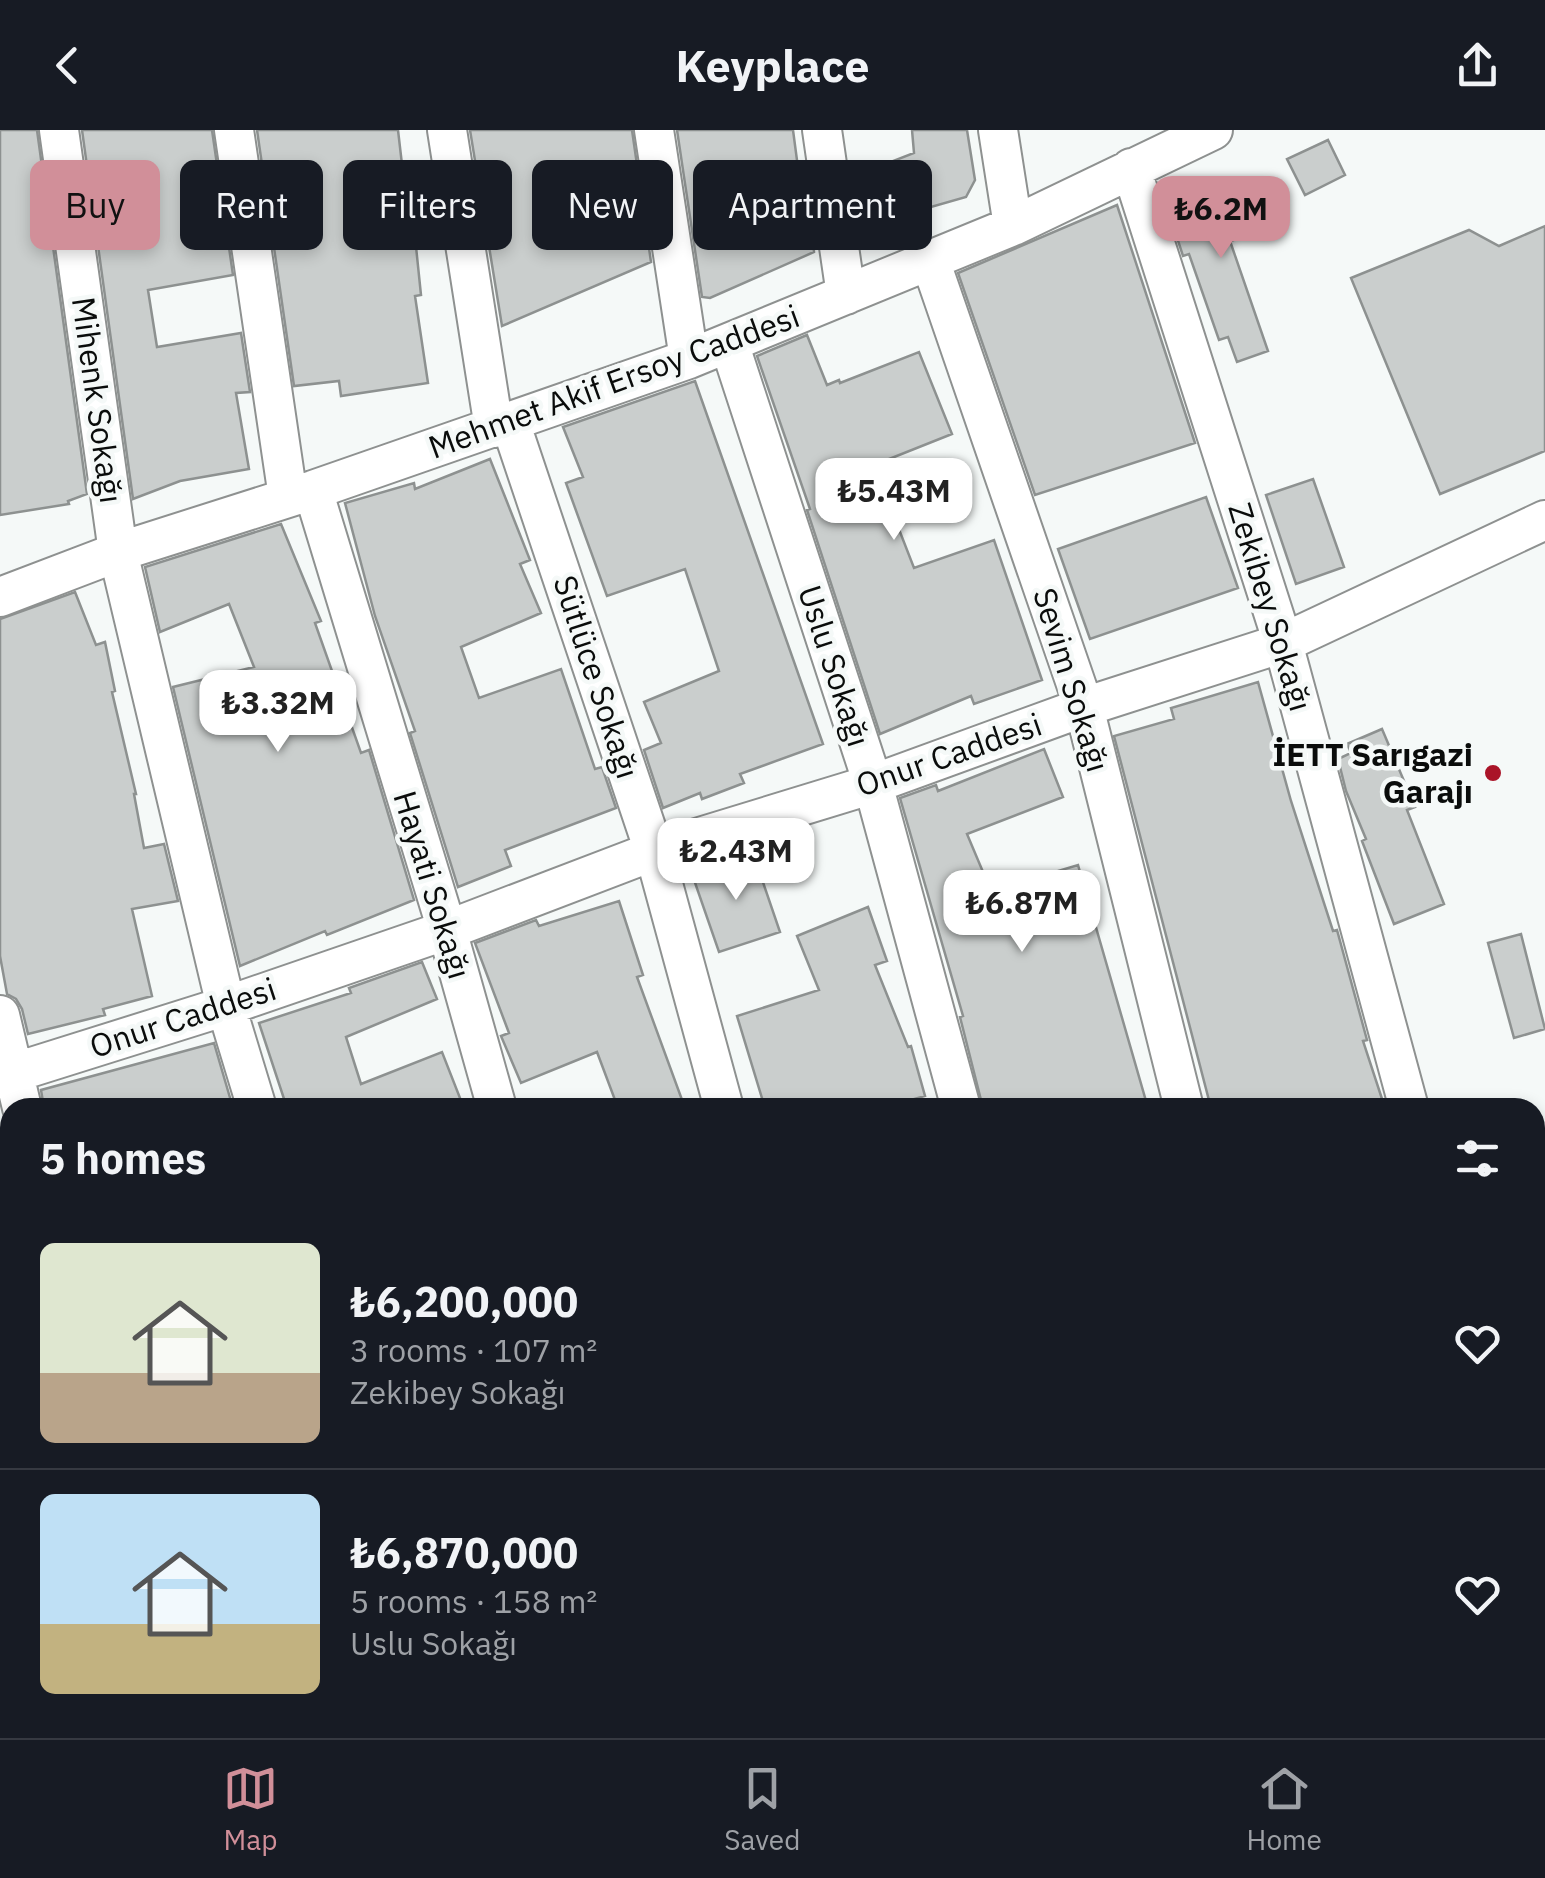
<!DOCTYPE html>
<meta charset="utf-8">
<style>
body{margin:0;font-family:"IBM Plex Sans",sans-serif;background:#242831;color:#f1f3f6;height:100vh;display:flex;flex-direction:column;font-size:38px;white-space:nowrap}
*{box-sizing:border-box;margin:0}
p{font-size:32px;color:#9ea1a6}
.icon{flex:none;width:55px;height:55px;fill:none;stroke:currentColor;stroke-width:2;stroke-linecap:round;stroke-linejoin:round}
.map{position:relative;flex:1;overflow:hidden}
.sheet{position:absolute;left:0px;top:968px;width:1545px;height:642px;display:flex;flex-direction:column;background:#171b24;border-radius:30px 30px 0 0;box-shadow:0 5px 15px #0003}
.sheet>*{flex:none}
.banner{position:absolute;left:30px;top:30px;width:1000px;height:90px;display:flex;gap:20px}
.price{position:absolute;translate:-50% -85px;padding:0 22px;border-radius:20px;background:#fff;color:#222;font-size:32px;line-height:65px;filter:drop-shadow(0 2px 5px #0008)}
.price::after{content:'';position:absolute;left:50%;top:60px;width:30px;height:22px;margin-left:-15px;background:inherit;clip-path:polygon(0 0,100% 0,50% 100%)}
.price.on{background:#d18f99;color:#111}
ul{padding:0;list-style:none}
li{display:flex;align-items:center;gap:30px;height:250px;padding:0 40px}
li+li{border-top:2px solid #363941}
li span{display:grid;place-items:center;flex:none;width:280px;height:200px;border-radius:15px;color:#555}
li>.icon{margin-inline-start:auto}
span .icon{width:120px;height:120px;fill:#fffc;stroke-width:1}
li b{font-size:42px}
h2{display:flex;justify-content:space-between;align-items:center;height:120px;padding:0 40px;font-size:42px}
.pill{padding:0 35px;border-radius:15px;background:#171b24;box-shadow:0 5px 15px #0003;font-size:35px;line-height:90px}
.pill.on{background:#d18f99;color:#111}
header{display:flex;justify-content:space-between;align-items:center;height:130px;padding:0 40px;background:#171b24;font-size:45px;font-weight:700}
.dock{display:flex;justify-content:space-around;align-items:center;height:140px;border-top:2px solid #363941;background:#171b24;font-size:28px;color:#9ea1a6}
.dock a{display:grid;justify-items:center;gap:5px}
.dock .on{color:#d18f99}
.map>svg:first-child{display:block}
.building{fill:#cacecd;stroke:#8d9190;stroke-width:2.5}
.lines{fill:none;stroke-linecap:round;stroke-linejoin:round}
.minor-casing{stroke:#8e9190;stroke-width:42}
.secondary-casing{stroke:#8e9190;stroke-width:60}
.path{stroke:#7a7d7c;stroke-width:6;stroke-dasharray:8 5;stroke-linecap:butt}
.minor{stroke:#fff;stroke-width:38}
.secondary{stroke:#fff;stroke-width:55}
.poi-dot{fill:#aa1428;stroke:#f5f9f8;stroke-width:4}
.labels{text-anchor:middle;stroke-width:9;stroke-linejoin:round;paint-order:stroke}
.street-label{font-size:32px;fill:#0a0c0b;stroke:#f5f9f8}
.poi-label{font-size:32px;font-weight:bold;fill:#0a0c0b;stroke:#f5f9f8;text-anchor:end}
</style>
<header><svg class="icon" aria-label="back" viewBox="0 0 24 24"><path d="M15 5l-7 7 7 7"/></svg>Keyplace<svg class="icon" aria-label="share" viewBox="0 0 24 24"><path d="M12 15V3M7 8l5-5 5 5M5 13v7h14v-7"/></svg></header>
<div class="map">
<svg width="1545" height="1608" viewBox="0 0 1545 1608">
<rect width="100%" height="100%" fill="#f5f9f8"/>
<path class="building" d="M 0,0 L 37,0 L 87,364 L 68,371 L 69,374 L 0,385 Z
M 82,0 L 212,0 L 233,145 L 148,160 L 157,217 L 241,203 L 250,262 L 236,263 L 249,339 L 180,351 L 133,369 Z
M 257,0 L 398,0 L 406,69 L 411,68 L 421,165 L 415,166 L 428,253 L 341,266 L 339,251 L 294,256 Z
M 470,0 L 632,0 L 651,132 L 502,196 Z
M 677,0 L 793,0 L 802,68 L 809,65 L 814,122 L 710,168 L 702,167 Z
M 912,0 L 967,0 L 975,50 L 966,67 L 931,77 L 928,67 L 859,96 L 852,47 L 914,23 Z
M 1328,10 L 1345,45 L 1305,65 L 1287,29 Z
M 1242,50 L 1258,103 L 1230,111 L 1268,221 L 1237,232 L 1228,207 L 1219,210 L 1189,124 L 1183,126 L 1166,74 Z
M 1117,75 L 1195,313 L 1035,365 L 958,143 Z
M 1545,96 L 1545,321 L 1440,364 L 1351,148 L 1469,100 L 1499,116 Z
M 807,205 L 827,255 L 839,250 L 840,253 L 919,222 L 952,304 L 874,335 L 914,438 L 994,410 L 1042,550 L 974,574 L 971,566 L 880,604 L 807,380 L 810,379 L 757,226 Z
M 695,251 L 823,614 L 740,644 L 744,653 L 702,669 L 700,663 L 663,678 L 644,620 L 661,613 L 644,572 L 719,541 L 685,439 L 607,466 L 566,353 L 583,347 L 563,297 Z
M 490,329 L 530,430 L 520,434 L 541,483 L 461,517 L 479,568 L 561,539 L 595,639 L 602,637 L 616,678 L 505,720 L 511,736 L 458,757 L 410,603 L 415,601 L 375,486 L 345,373 L 414,353 L 415,359 Z
M 1313,349 L 1344,437 L 1296,454 L 1266,365 Z
M 1206,367 L 1238,458 L 1090,509 L 1058,419 Z
M 281,394 L 321,491 L 315,493 L 361,623 L 369,620 L 414,770 L 327,805 L 325,801 L 240,836 L 173,557 L 254,537 L 229,474 L 160,502 L 145,437 Z
M 75,462 L 96,515 L 105,512 L 115,561 L 112,562 L 136,664 L 134,664 L 144,718 L 164,714 L 178,771 L 132,779 L 152,866 L 103,879 L 105,885 L 28,904 L 22,879 L 16,869 L 7,864 L 0,826 L 0,489 Z
M 1258,552 L 1291,671 L 1333,801 L 1337,800 L 1367,910 L 1363,911 L 1385,978 L 1211,978 L 1114,606 L 1174,589 L 1171,578 Z
M 1382,599 L 1415,677 L 1407,680 L 1444,774 L 1394,794 L 1362,711 L 1366,709 L 1346,661 L 1338,629 L 1351,623 L 1347,614 Z
M 1044,619 L 1063,667 L 967,704 L 991,761 L 1078,735 L 1148,978 L 983,978 L 960,887 L 963,886 L 900,668 L 936,655 L 938,661 Z
M 753,723 L 780,802 L 719,822 L 692,744 Z
M 619,771 L 643,845 L 637,847 L 685,978 L 618,978 L 597,922 L 521,953 L 501,906 L 509,903 L 475,813 L 536,790 L 539,796 Z
M 868,777 L 887,831 L 875,835 L 908,917 L 911,916 L 925,966 L 883,978 L 765,978 L 737,886 L 819,860 L 797,806 Z
M 1521,804 L 1545,899 L 1514,908 L 1488,813 Z
M 422,832 L 437,869 L 346,907 L 361,954 L 442,922 L 460,968 L 436,978 L 287,978 L 259,893 L 351,863 L 349,858 Z
M 214,913 L 233,978 L 44,978 L 41,960 Z"/>
<g class="lines">
<defs>
<path id="minor" d="M 59,0 L 118,422 L 226,876 L 257,978
M 234,0 L 288,367
M 447,0 L 494,298
M 654,0 L 689,229
M 822,0 L 846,165
M 998,0 L 1013,96
M 1131,38 L 1283,513 L 1409,978
M 930,130 L 1084,577 L 1184,978
M 729,213 L 873,654 L 961,978
M 510,292 L 654,721 L 724,978
M 313,360 L 447,800 L 497,978
M 0,467 L 118,422 L 313,360 L 689,229 L 1013,96 L 1213,0
M 0,885 L 22,978
M 0,943 L 16,942 L 226,876 L 447,800 L 654,721 L 873,654 L 1084,577 L 1283,513 L 1545,390"/>
<path id="secondary" d="M 1535,1032 L 1545,1030
M 0,1256 L 10,1256"/>
</defs>
<use href="#minor" class="minor-casing"/>
<use href="#secondary" class="secondary-casing"/>
<path class="path" d="M 1535,1568 L 1545,1564
M 1517,1608 L 1519,1600"/>
<use href="#minor" class="minor"/>
<use href="#secondary" class="secondary"/>
</g>
<circle class="poi-dot" cx="1493" cy="643" r="10"/>
<g class="labels">
<g class="street-label">
<text transform="translate(614 252) rotate(-20)" y="11">Mehmet Akif Ersoy Caddesi</text>
<text transform="translate(97 270) rotate(82)" y="11">Mihenk Sokağı</text>
<text transform="translate(1270 477) rotate(73)" y="11">Zekibey Sokağı</text>
<text transform="translate(834 536) rotate(72)" y="11">Uslu Sokağı</text>
<text transform="translate(596 547) rotate(72)" y="11">Sütlüce Sokağı</text>
<text transform="translate(1071 550) rotate(73)" y="11">Sevim Sokağı</text>
<text transform="translate(949 625) rotate(-19)" y="11">Onur Caddesi</text>
<text transform="translate(432 755) rotate(73)" y="11">Hayati Sokağı</text>
<text transform="translate(183 888) rotate(-18)" y="11">Onur Caddesi</text>
</g>
<g class="poi-label">
<text x="1473" y="636">İETT Sarıgazi<tspan x="1473" dy="37">Garajı</tspan></text>
</g>
</g>
</svg>
<b class="price on" style="left:1221px;top:131px">₺6.2M</b>
<b class="price" style="left:894px;top:413px">₺5.43M</b>
<b class="price" style="left:278px;top:625px">₺3.32M</b>
<b class="price" style="left:736px;top:773px">₺2.43M</b>
<b class="price" style="left:1022px;top:825px">₺6.87M</b>
<div class="banner">
<a class="pill on">Buy</a>
<a class="pill">Rent</a>
<a class="pill">Filters</a>
<a class="pill">New</a>
<a class="pill">Apartment</a>
</div>
<section class="sheet">
<h2>5 homes<svg class="icon" aria-label="filters" viewBox="0 0 24 24"><path d="M4 7h16M4 17h16"/><circle cx="9" cy="7" r="2"/><circle cx="15" cy="17" r="2"/></svg></h2>
<ul>
<li><span style="background:linear-gradient(#dfe7d0 65%,#b9a48a 0)"><svg class="icon" aria-label="home" viewBox="0 0 24 24"><path d="M3 11l9-7 9 7M6 9v11h12V9"/></svg></span><div><b>₺6,200,000</b><p>3 rooms · 107 m²</p><p>Zekibey Sokağı</p></div><svg class="icon" aria-label="heart" viewBox="0 0 24 24"><path d="M12 20l-8-8c-3-5 5-10 8-4 3-6 11-1 8 4z"/></svg></li>
<li><span style="background:linear-gradient(#bfe0f5 65%,#c2b280 0)"><svg class="icon" aria-label="home" viewBox="0 0 24 24"><path d="M3 11l9-7 9 7M6 9v11h12V9"/></svg></span><div><b>₺6,870,000</b><p>5 rooms · 158 m²</p><p>Uslu Sokağı</p></div><svg class="icon" aria-label="heart" viewBox="0 0 24 24"><path d="M12 20l-8-8c-3-5 5-10 8-4 3-6 11-1 8 4z"/></svg></li>
</ul>
</section>
</div>
<nav class="dock">
<a class="on"><svg class="icon" aria-label="map" viewBox="0 0 24 24"><path d="M3 6l6-2 6 2 6-2v14l-6 2-6-2-6 2zM9 4v14M15 6v14"/></svg>Map</a>
<a><svg class="icon" aria-label="saved" viewBox="0 0 24 24"><path d="M7 4h10v16l-5-4-5 4z"/></svg>Saved</a>
<a><svg class="icon" aria-label="home" viewBox="0 0 24 24"><path d="M3 11l9-7 9 7M6 9v11h12V9"/></svg>Home</a>
</nav>
